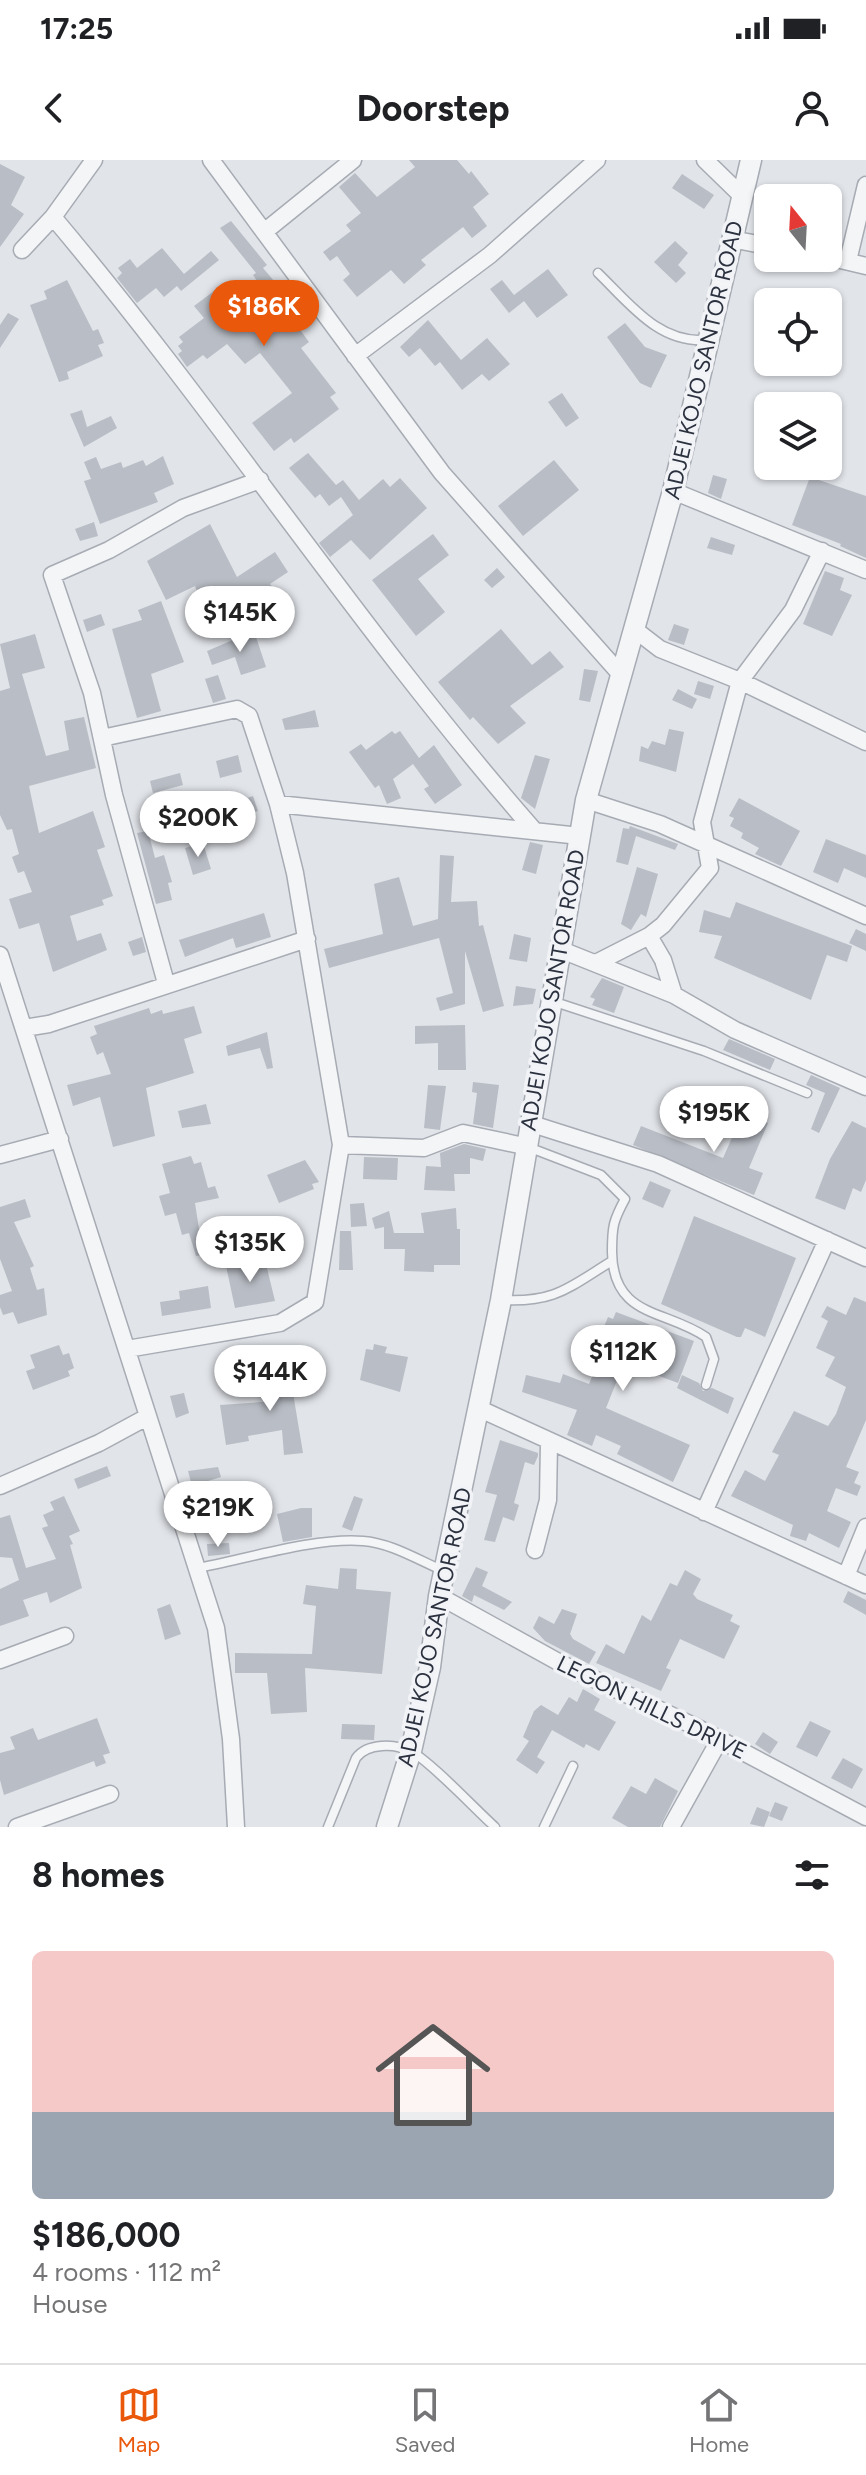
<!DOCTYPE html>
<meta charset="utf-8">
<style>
body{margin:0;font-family:Figtree,sans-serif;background:#f6f6f6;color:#202124;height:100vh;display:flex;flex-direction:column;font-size:30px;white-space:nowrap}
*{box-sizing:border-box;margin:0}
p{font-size:26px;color:#757577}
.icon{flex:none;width:44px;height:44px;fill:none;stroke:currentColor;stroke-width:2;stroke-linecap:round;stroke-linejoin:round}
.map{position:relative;height:1667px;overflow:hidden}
.drawer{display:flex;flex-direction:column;background:#fff;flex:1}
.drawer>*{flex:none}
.needle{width:52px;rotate:342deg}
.buttons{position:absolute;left:754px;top:24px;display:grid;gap:16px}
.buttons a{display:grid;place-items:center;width:88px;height:88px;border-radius:12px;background:#fff;box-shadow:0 2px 6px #0004;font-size:40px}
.price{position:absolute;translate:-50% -68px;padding:0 18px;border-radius:28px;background:#fff;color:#222;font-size:26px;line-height:52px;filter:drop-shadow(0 2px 4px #0008)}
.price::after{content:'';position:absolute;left:50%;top:48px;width:24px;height:18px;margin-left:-12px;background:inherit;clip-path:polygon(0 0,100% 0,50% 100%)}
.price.active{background:#ea580c;color:#fff}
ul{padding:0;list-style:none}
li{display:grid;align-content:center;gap:16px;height:424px;padding:0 32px}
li+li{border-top:2px solid #e0e0e0}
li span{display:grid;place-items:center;height:248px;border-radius:12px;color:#555}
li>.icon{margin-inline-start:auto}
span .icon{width:144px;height:144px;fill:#fffc;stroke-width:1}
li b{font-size:34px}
h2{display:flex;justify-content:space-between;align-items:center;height:96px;padding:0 32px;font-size:34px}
.status{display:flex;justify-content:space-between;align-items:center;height:56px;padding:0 40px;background:#fff;direction:ltr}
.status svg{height:22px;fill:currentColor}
header{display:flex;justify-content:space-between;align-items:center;height:104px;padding:0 32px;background:#fff;font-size:36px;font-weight:700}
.menu{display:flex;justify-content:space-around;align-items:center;height:112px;border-top:2px solid #e0e0e0;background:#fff;font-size:22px;color:#757577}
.menu a{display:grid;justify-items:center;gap:4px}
.menu .active{color:#ea580c}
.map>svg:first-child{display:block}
.building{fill:#b9bdc5}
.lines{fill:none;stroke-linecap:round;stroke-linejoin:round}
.service-casing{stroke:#a7abb3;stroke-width:11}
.minor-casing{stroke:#a7abb3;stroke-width:19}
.tertiary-casing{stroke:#a7abb3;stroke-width:23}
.service{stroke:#f4f5f7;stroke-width:8}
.minor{stroke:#f4f5f7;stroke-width:16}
.tertiary{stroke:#f4f5f7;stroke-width:20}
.labels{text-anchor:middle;stroke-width:7;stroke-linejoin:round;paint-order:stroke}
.street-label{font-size:22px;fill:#2b313f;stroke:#f1f3f6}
</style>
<div class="status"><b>17:25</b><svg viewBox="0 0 49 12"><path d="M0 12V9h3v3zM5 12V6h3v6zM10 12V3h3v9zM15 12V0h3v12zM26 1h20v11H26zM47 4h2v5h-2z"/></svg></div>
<header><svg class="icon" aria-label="back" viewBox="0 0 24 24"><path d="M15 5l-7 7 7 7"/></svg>Doorstep<svg class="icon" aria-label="person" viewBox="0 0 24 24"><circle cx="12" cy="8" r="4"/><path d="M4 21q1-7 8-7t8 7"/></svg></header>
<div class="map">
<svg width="866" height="1667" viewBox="0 0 866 1667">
<rect width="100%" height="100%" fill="#e1e4e9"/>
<path class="building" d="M 409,0 L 457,0 L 469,14 L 471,11 L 489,34 L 473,47 L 487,66 L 472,78 L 463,67 L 421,100 L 426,105 L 404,124 L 391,110 L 357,137 L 343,120 L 350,114 L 337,96 L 330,101 L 323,92 L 351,71 L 346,65 L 361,53 L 339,27 L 355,13 L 377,37 L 415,7 Z
M 0,4 L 25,17 L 11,45 L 24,54 L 0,87 Z
M 682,14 L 714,35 L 704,49 L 672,28 Z
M 231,61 L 267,105 L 263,108 L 307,160 L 298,167 L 309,182 L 301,188 L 336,233 L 330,237 L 339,249 L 294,283 L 291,278 L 274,291 L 252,263 L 292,233 L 260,193 L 245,204 L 227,184 L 207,199 L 203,195 L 187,207 L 178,194 L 182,191 L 178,186 L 183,182 L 179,177 L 204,158 L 194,146 L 218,128 L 226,139 L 241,126 L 253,141 L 265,132 L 253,115 L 256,113 L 220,68 Z
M 675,81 L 688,93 L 678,105 L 686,113 L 676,123 L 654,102 Z
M 162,88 L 184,114 L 211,91 L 219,100 L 181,131 L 177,126 L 164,137 L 156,128 L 137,143 L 117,118 L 122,113 L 118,108 L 130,99 L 137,108 Z
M 548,109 L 568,135 L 537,158 L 524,141 L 509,153 L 490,129 L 502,120 L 514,135 Z
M 67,120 L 93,171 L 98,169 L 104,183 L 98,185 L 103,196 L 67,212 L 69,219 L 59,222 L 30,145 L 47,139 L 44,131 Z
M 8,153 L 19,159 L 0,188 L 0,165 Z
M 428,160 L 461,200 L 487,178 L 510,204 L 489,221 L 482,214 L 462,230 L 440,202 L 435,206 L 420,188 L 409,197 L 400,187 Z
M 625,163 L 645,187 L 667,195 L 651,228 L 640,223 L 607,177 Z
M 562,233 L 579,258 L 566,267 L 548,242 Z
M 82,250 L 87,267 L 111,256 L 117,268 L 84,287 L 70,254 Z
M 308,293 L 336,325 L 343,320 L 359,340 L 383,319 L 390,327 L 400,318 L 427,348 L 370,400 L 351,380 L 330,397 L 319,383 L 353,355 L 341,337 L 329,346 L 320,334 L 315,338 L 289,308 Z
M 163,296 L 174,324 L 154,333 L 158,342 L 100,364 L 84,321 L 91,319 L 84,302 L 96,297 L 101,309 L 121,302 L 123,308 L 143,300 L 146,306 Z
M 554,300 L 579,330 L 523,376 L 498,346 Z
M 713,315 L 727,319 L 721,339 L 708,333 Z
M 810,317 L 866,336 L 866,398 L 840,386 L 841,384 L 792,365 Z
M 94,362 L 98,376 L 80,381 L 75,369 Z
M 210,364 L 237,417 L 275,392 L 288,412 L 270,424 L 273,428 L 244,447 L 207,460 L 195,426 L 166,440 L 147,401 Z
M 433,374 L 449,395 L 418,419 L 445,452 L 416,476 L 372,420 Z
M 711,377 L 735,385 L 732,395 L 707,388 Z
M 497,408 L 505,417 L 492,428 L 484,420 Z
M 825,411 L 844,418 L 840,430 L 852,435 L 832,476 L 803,464 Z
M 161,441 L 184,502 L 151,514 L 161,551 L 137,558 L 112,469 L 142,460 L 138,450 Z
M 101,454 L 105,465 L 87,472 L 83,460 Z
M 674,464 L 689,469 L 684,485 L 668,480 Z
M 501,469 L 532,505 L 550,491 L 564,507 L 510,546 L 526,563 L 498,584 L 473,557 L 470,560 L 438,522 Z
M 254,471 L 266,507 L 241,515 L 235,497 L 212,505 L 207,491 Z
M 35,474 L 45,508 L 22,514 L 46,596 L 69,590 L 64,561 L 84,557 L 96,608 L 29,626 L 39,673 L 93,651 L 105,687 L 97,690 L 113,736 L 102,740 L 104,745 L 70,756 L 77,781 L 101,773 L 107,790 L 53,812 L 39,763 L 19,769 L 9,739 L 32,732 L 24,711 L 18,713 L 12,697 L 19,694 L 12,669 L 7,670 L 0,655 L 0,531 L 10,528 L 0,484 Z
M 584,509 L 598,511 L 590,542 L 579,540 Z
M 218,515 L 226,539 L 213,543 L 205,519 Z
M 698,521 L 714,526 L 710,539 L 694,534 Z
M 678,529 L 697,539 L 692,549 L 672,540 Z
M 315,550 L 319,567 L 285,570 L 282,559 Z
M 669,569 L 684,572 L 676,612 L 639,601 L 641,586 L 648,589 L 652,581 L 665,585 Z
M 392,571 L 395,574 L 400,571 L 419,598 L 434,585 L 462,625 L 435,644 L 424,629 L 429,626 L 413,604 L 393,619 L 401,638 L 387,644 L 379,625 L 375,628 L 349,592 L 361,584 L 366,590 Z
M 238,595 L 242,612 L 220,618 L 216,601 Z
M 535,595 L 550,599 L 535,649 L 521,638 Z
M 180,613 L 183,625 L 153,633 L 150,621 Z
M 253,636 L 258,651 L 240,657 L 236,642 Z
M 739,638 L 800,671 L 781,706 L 755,694 L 759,688 L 741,678 L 743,673 L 730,666 L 734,658 L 729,656 Z
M 630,666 L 678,684 L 675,690 L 636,676 L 628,705 L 616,702 L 623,668 L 629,669 Z
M 148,671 L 155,698 L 164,695 L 172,722 L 168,723 L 172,740 L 156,744 L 137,673 Z
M 826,679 L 866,695 L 866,718 L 844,708 L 838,723 L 813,712 Z
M 530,682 L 543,685 L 536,714 L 522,710 Z
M 203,683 L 211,709 L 193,715 L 185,688 Z
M 440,695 L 454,696 L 451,742 L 477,741 L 479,766 L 483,765 L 504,846 L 483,852 L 465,791 L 465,844 L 440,851 L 436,838 L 453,833 L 439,778 L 329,808 L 324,789 L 383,774 L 374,724 L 399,717 L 413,766 L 438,759 Z
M 637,707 L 658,714 L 646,757 L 641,754 L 631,770 L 621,764 Z
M 736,742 L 852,786 L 847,802 L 827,795 L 811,840 L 714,798 L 722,776 L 699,772 L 704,750 L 730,758 Z
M 264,753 L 271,777 L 236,788 L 233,778 L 185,797 L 179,780 Z
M 856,769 L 866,774 L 866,791 L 849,783 Z
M 514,774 L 531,778 L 527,802 L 509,799 Z
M 142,777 L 146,792 L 133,796 L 128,782 Z
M 602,818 L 624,827 L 614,853 L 592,845 L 595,839 L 590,837 Z
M 516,826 L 536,829 L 533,844 L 513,846 Z
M 194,846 L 202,873 L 184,879 L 194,913 L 146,928 L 155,976 L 113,987 L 100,937 L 73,946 L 67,925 L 111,914 L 103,892 L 97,895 L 90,877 L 97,874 L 94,866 L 149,848 L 151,854 L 162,850 L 163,854 Z
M 465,865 L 466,910 L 438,910 L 438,883 L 415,884 L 415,866 Z
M 267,872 L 273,908 L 267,909 L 260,888 L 228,896 L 226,886 Z
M 729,879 L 775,899 L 770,910 L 723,890 Z
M 811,915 L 840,928 L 819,973 L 811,969 L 825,933 L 806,925 Z
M 473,922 L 499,925 L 493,968 L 473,964 L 477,933 L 472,932 Z
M 428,925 L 446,926 L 440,970 L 424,968 Z
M 206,944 L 211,964 L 182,968 L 178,951 Z
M 743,953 L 768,963 L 749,1008 L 763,1013 L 754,1035 L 633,985 L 641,966 L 723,998 Z
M 852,961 L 866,968 L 866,1020 L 861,1032 L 853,1028 L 845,1050 L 815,1038 L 830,999 Z
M 464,984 L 486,989 L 483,1001 L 470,998 L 470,1014 L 454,1014 L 455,1031 L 424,1030 L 426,1006 L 441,1007 L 440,993 Z
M 191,996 L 194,1004 L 201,1002 L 208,1028 L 215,1026 L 219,1038 L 195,1043 L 203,1095 L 196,1096 L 189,1073 L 182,1075 L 176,1053 L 165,1056 L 159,1036 L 170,1033 L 162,1004 Z
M 364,997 L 398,998 L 397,1020 L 363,1019 Z
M 305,1000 L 319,1022 L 312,1024 L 314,1029 L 279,1043 L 267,1015 Z
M 650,1021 L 671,1030 L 663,1048 L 642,1039 Z
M 25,1039 L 31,1057 L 14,1062 L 34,1106 L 30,1108 L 37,1130 L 44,1128 L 47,1155 L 18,1164 L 13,1152 L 3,1155 L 0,1147 L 0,1135 L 12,1131 L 0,1099 L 0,1047 Z
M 364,1043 L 367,1066 L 351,1067 L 350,1044 Z
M 456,1048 L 457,1069 L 460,1069 L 460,1105 L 434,1105 L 434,1112 L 404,1111 L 405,1089 L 384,1089 L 384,1067 L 375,1069 L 372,1058 L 389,1051 L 394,1073 L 424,1073 L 421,1053 Z
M 694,1056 L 796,1098 L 765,1177 L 745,1168 L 741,1177 L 737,1177 L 661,1144 Z
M 340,1071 L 351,1071 L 353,1110 L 339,1110 Z
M 265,1100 L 275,1141 L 235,1148 L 226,1106 Z
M 208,1126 L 211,1148 L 162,1156 L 160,1142 L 180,1139 L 179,1131 Z
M 854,1137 L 866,1142 L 866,1260 L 846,1307 L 859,1312 L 854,1323 L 861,1326 L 857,1336 L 836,1328 L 827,1351 L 851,1362 L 839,1388 L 809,1373 L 806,1381 L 790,1376 L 793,1365 L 731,1336 L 745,1310 L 765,1321 L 779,1295 L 772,1292 L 794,1251 L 828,1266 L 836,1254 L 846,1227 L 825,1216 L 835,1197 L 816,1188 L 828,1161 L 821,1157 L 827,1146 L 846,1155 Z
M 616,1152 L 694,1181 L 678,1223 L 624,1203 L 606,1248 L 690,1285 L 673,1322 L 617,1294 L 621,1286 L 596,1275 L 592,1286 L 567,1275 L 577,1250 L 522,1232 L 526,1215 L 560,1223 L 563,1214 L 589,1224 L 604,1187 L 597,1184 L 608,1157 L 613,1159 Z
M 374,1184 L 387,1187 L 385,1193 L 408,1197 L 400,1232 L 360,1220 L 366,1189 L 373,1190 Z
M 59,1185 L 63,1195 L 69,1193 L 74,1208 L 68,1211 L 70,1216 L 33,1230 L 26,1211 L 35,1208 L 30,1195 Z
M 298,1200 L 311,1200 L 310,1228 L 292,1227 L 303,1293 L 284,1295 L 282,1270 L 248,1276 L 249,1281 L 226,1285 L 220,1245 L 276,1241 L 272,1218 L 297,1214 Z
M 682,1215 L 699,1223 L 703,1231 L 712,1228 L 734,1238 L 728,1254 L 677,1228 Z
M 184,1233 L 189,1253 L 176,1258 L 170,1236 Z
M 500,1280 L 538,1293 L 538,1296 L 534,1305 L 525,1302 L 514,1343 L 519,1345 L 514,1361 L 503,1357 L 495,1382 L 484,1380 L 497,1335 L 485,1332 Z
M 107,1306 L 111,1316 L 78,1329 L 74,1319 Z
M 218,1307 L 221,1317 L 192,1326 L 188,1311 Z
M 64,1336 L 80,1371 L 69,1376 L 73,1384 L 70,1385 L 82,1428 L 50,1443 L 47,1432 L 23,1440 L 29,1456 L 0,1466 L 0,1429 L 19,1420 L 12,1398 L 0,1397 L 0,1358 L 10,1355 L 26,1408 L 56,1399 L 42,1368 L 48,1366 L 43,1355 L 54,1350 L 50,1342 Z
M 354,1336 L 363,1339 L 352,1371 L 342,1367 Z
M 301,1348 L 312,1348 L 312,1377 L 283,1382 L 277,1354 Z
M 229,1383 L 230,1394 L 208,1396 L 207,1384 Z
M 476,1407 L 488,1412 L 482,1426 L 512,1442 L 504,1450 L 474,1435 L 472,1442 L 462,1436 Z
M 340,1408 L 357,1409 L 356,1429 L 391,1432 L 382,1514 L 305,1508 L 307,1552 L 271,1554 L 267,1513 L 235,1513 L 235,1493 L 312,1494 L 316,1446 L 303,1444 L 306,1425 L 338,1429 Z
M 685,1410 L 701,1419 L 693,1434 L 697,1439 L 733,1455 L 730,1461 L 740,1466 L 724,1499 L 680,1479 L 666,1508 L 671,1510 L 661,1531 L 596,1503 L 606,1484 L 624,1494 L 642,1455 L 651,1461 L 670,1423 L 677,1426 Z
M 848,1431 L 866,1440 L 866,1455 L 843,1442 Z
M 170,1444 L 181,1474 L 165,1480 L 157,1449 Z
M 562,1449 L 577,1454 L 570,1474 L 573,1479 L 596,1492 L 589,1504 L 545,1481 L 533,1468 L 539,1456 L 554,1464 Z
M 583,1529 L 600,1539 L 594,1550 L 616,1562 L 599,1591 L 586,1584 L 584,1588 L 552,1570 L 537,1597 L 545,1602 L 537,1614 L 516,1600 L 529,1581 L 523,1577 L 534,1551 L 541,1545 L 558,1555 L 569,1537 L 577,1542 Z
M 97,1558 L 110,1593 L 103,1595 L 106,1603 L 96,1607 L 94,1601 L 4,1635 L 0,1620 L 0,1593 L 15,1589 L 10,1577 L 33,1568 L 38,1580 Z
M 810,1561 L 831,1571 L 817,1597 L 796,1587 Z
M 342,1564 L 375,1565 L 374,1580 L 341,1579 Z
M 763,1572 L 778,1582 L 770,1594 L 755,1584 Z
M 843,1598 L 863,1609 L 852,1629 L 831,1618 Z
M 655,1618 L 678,1631 L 660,1667 L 628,1667 L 612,1658 L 631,1626 L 646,1634 Z
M 775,1642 L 788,1647 L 782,1661 L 769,1656 Z
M 757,1647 L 770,1652 L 764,1667 L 750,1664 Z"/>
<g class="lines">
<defs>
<path id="service" d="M 598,113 C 630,144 659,184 707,180
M 552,841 L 704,891 L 807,933
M 528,987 L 601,1015 L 625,1039 C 613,1061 612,1067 612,1092 C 613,1158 665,1149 706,1177 L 714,1199 L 706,1225
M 501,1140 C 555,1143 568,1128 612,1101
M 198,1408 C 246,1399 316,1377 363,1381 C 391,1383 418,1400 444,1411
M 328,1667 L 356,1598 C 367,1583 395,1583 412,1592 C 431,1602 476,1650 495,1667
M 544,1667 L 573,1606"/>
<path id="minor" d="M 211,0 L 442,313 L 622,516
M 705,0 L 742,36
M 53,57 C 220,255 362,474 533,669
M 264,72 L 353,0
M 731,79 L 768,86
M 22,90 L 53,57 L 94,0
M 828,97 L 866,106
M 848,101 L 866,25
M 355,196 L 490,95 L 597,0
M 673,331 L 866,410
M 634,469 L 660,489 L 740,521 L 866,582
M 102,578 L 237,549 L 249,556 L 278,644 L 295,713 L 341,985 L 424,988 L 463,973 L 524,986
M 586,640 L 660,664 L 866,756
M 278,644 L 580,676
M 559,789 L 674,835 L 735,870 L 866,927
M 0,795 L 216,1468 L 231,1579 L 236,1667
M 596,803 L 649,776
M 166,823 L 114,635 L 92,533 L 52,415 L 109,390 L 183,348 L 260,320
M 674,835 L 663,800 L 649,776 L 663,765 L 710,708 L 702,662 L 740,521 L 793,450 L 822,391
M 24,868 L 49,864 L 307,779
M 529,963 L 658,1004 L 866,1098
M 0,995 L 60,979
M 127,1189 L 280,1163 L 315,1142 L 341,985
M 480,1249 L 866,1425
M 0,1326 L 99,1283 L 147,1257
M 704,1352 L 827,1080
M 535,1390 L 548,1340 L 549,1283
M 846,1416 L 866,1367
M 439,1436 L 562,1504 L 694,1566 L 866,1657
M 0,1500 L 65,1476
M 17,1667 L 110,1634
M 671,1667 L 720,1579"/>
<path id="tertiary" d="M 387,1667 L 411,1591 L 430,1507 L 439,1436 L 501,1140 L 586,640 L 673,331 L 751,0"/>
</defs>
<use href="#service" class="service-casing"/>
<use href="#minor" class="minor-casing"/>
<use href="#tertiary" class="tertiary-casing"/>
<use href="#service" class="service"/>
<use href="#minor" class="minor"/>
<use href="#tertiary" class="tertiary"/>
</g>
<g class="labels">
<g class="street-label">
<text transform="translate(703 200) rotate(-77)" y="8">ADJEI KOJO SANTOR ROAD</text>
<text transform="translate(552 830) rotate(-80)" y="8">ADJEI KOJO SANTOR ROAD</text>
<text transform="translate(434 1467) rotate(-78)" y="8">ADJEI KOJO SANTOR ROAD</text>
<text transform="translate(652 1547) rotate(26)" y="8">LEGON HILLS DRIVE</text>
</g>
</g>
</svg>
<div class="buttons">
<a><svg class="needle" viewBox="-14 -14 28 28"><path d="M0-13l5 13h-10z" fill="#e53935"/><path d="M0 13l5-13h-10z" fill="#757577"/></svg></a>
<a><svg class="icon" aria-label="locate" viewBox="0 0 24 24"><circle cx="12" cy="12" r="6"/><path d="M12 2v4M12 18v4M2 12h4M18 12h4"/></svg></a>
<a><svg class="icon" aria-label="layers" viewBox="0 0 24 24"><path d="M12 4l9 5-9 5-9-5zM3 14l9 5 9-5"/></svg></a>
</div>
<b class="price active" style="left:264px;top:188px">$186K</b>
<b class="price" style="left:240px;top:494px">$145K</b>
<b class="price" style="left:198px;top:699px">$200K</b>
<b class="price" style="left:714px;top:994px">$195K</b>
<b class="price" style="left:250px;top:1124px">$135K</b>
<b class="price" style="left:623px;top:1233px">$112K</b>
<b class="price" style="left:270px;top:1253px">$144K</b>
<b class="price" style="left:218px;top:1389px">$219K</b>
</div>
<section class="drawer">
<h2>8 homes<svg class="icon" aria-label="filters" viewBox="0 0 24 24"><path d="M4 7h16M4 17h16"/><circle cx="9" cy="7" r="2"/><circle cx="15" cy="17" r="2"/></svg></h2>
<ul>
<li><span style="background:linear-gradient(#f6c9c9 65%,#9aa5b1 0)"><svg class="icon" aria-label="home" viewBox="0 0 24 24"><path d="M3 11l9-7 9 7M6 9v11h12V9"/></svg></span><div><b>$186,000</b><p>4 rooms · 112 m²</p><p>House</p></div></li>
</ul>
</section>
<nav class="menu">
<a class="active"><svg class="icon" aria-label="map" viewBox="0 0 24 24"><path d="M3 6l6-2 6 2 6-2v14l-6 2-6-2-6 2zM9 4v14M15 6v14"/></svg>Map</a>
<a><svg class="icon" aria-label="saved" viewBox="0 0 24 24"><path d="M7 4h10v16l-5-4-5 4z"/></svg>Saved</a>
<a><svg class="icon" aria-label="home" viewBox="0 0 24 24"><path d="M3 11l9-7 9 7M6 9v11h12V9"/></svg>Home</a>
</nav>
